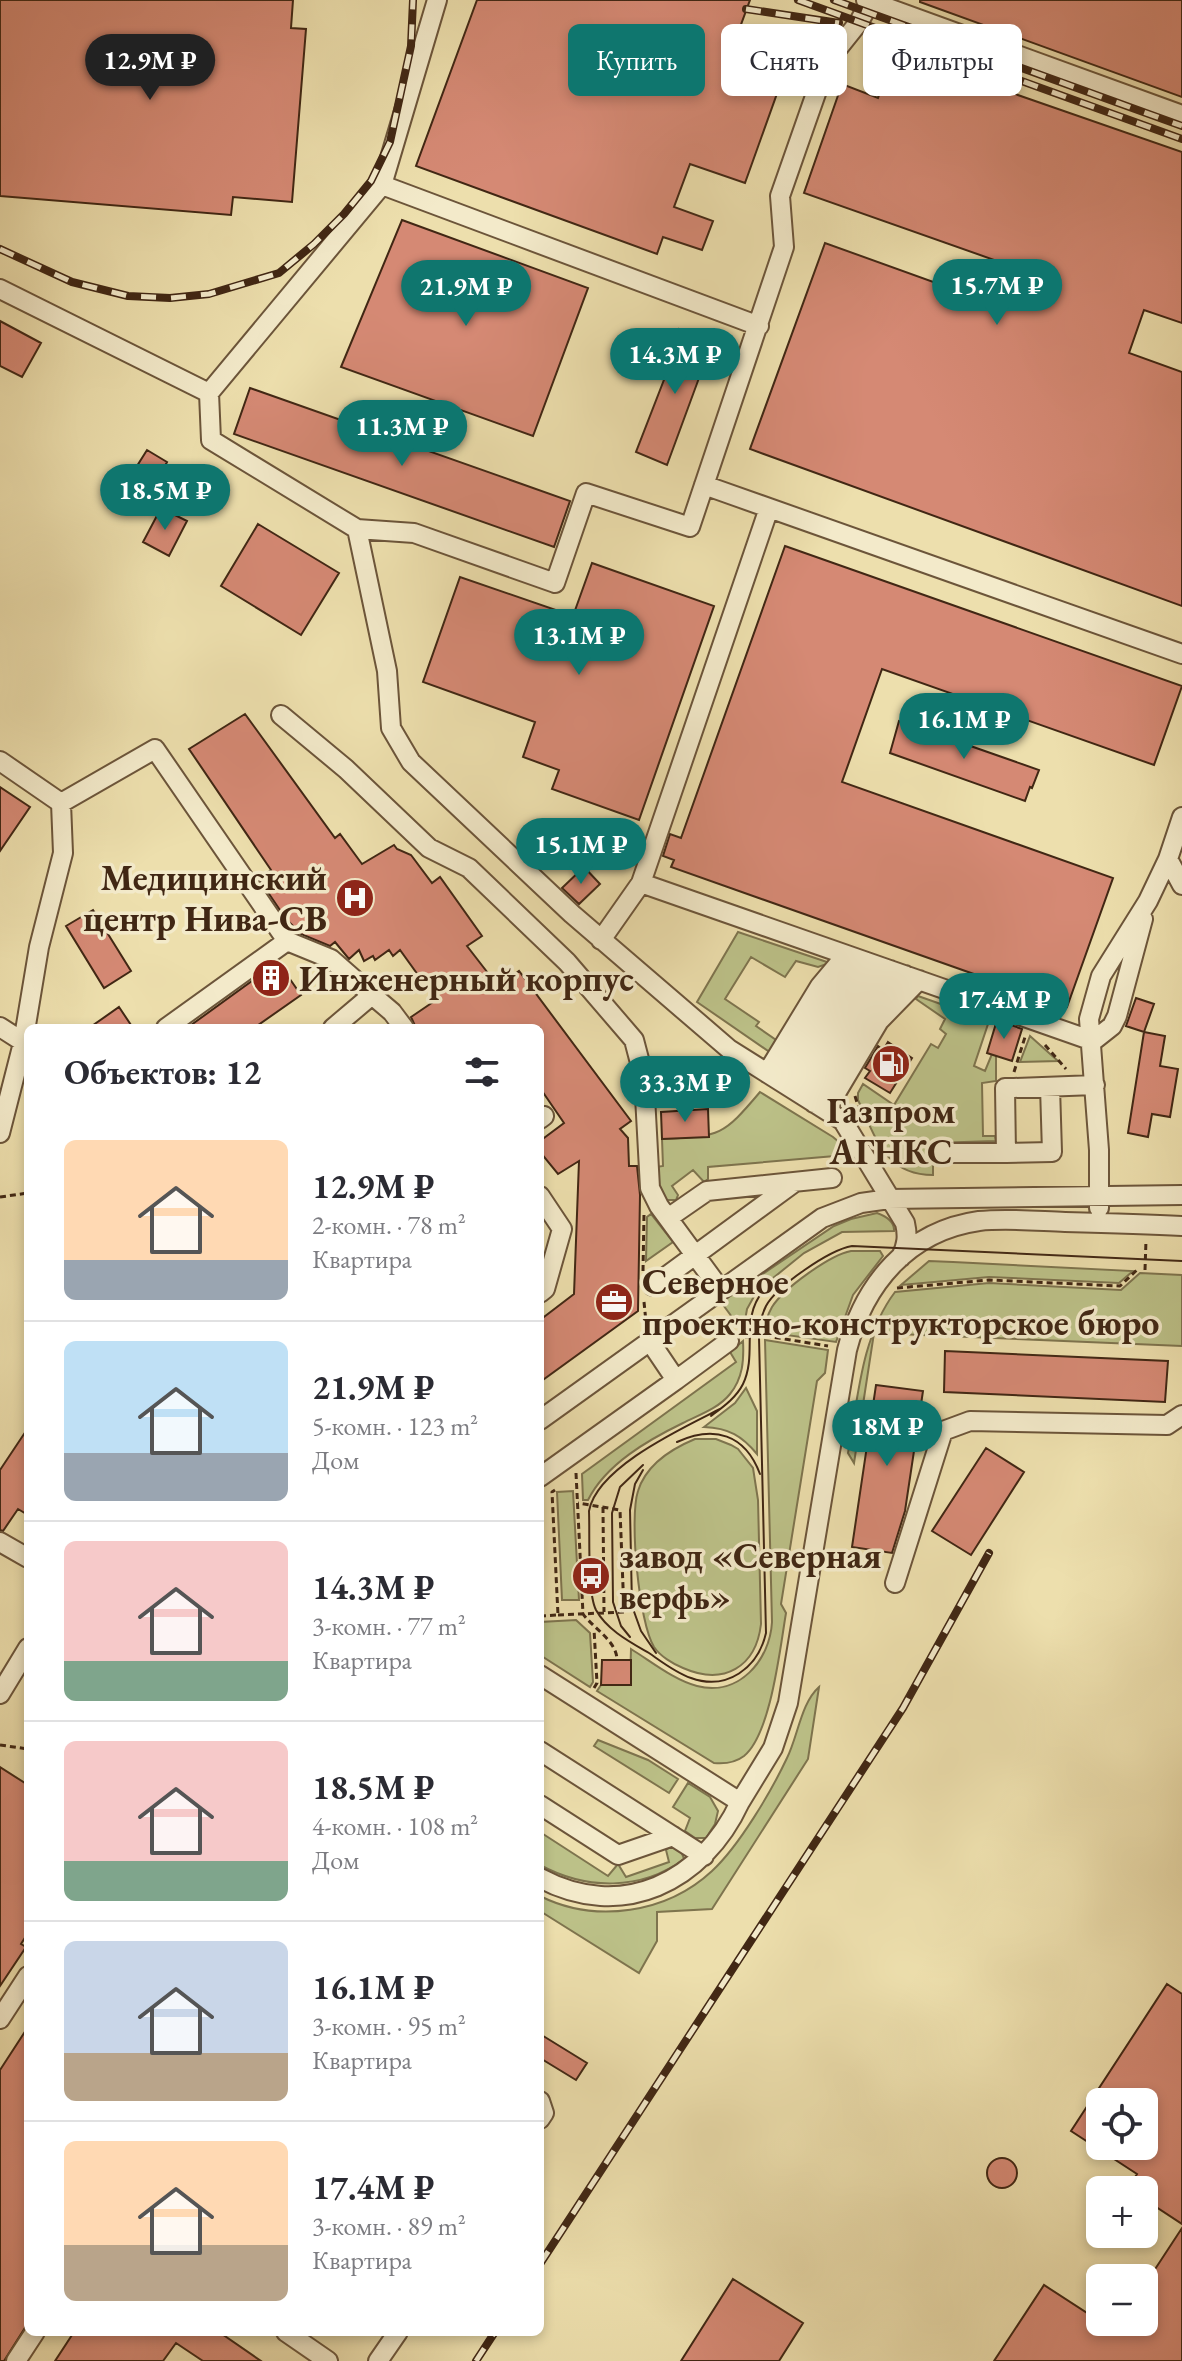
<!DOCTYPE html>
<html lang="ru">
<meta charset="utf-8">
<style>
body{margin:0;font-family:"EB Garamond",serif;background:#f2f2f3;color:#2b2b33;height:100vh;display:flex;flex-direction:column;font-size:30px;white-space:nowrap}
*{box-sizing:border-box;margin:0}
p{font-size:26px;color:#7c7c81}
.icon{flex:none;width:44px;height:44px;fill:none;stroke:currentColor;stroke-width:2;stroke-linecap:round;stroke-linejoin:round}
.map{position:relative;flex:1;overflow:hidden}
.panel{position:absolute;left:24px;top:1024px;width:520px;height:1312px;display:flex;flex-direction:column;background:#fff;border-radius:12px;box-shadow:0 4px 12px #0003}
.panel>*{flex:none}
.top-card{position:absolute;left:568px;top:24px;width:494px;height:72px;display:flex;gap:16px}
.tools{position:absolute;left:1086px;top:2088px;display:grid;gap:16px}
.tools a{display:grid;place-items:center;width:72px;height:72px;border-radius:12px;background:#fff;box-shadow:0 4px 12px #0003;font-size:40px}
.price{position:absolute;translate:-50% -68px;padding:0 18px;border-radius:28px;background:#0f766e;color:#fff;font-size:26px;line-height:52px;filter:drop-shadow(0 2px 4px #0008)}
.price::after{content:'';position:absolute;left:50%;top:48px;width:24px;height:18px;margin-left:-12px;background:inherit;clip-path:polygon(0 0,100% 0,50% 100%)}
.price.selected{background:#222;color:#fff}
ul{padding:0;list-style:none}
li{display:flex;align-items:center;gap:24px;height:200px;padding:0 40px}
li+li{border-top:2px solid #e1e1e2}
li span{display:grid;place-items:center;flex:none;width:224px;height:160px;border-radius:12px;color:#555}
li>.icon{margin-inline-start:auto}
span .icon{width:96px;height:96px;fill:#fffc;stroke-width:1}
li b{font-size:34px}
h2{display:flex;justify-content:space-between;align-items:center;height:96px;padding:0 40px;font-size:34px}
.pill{padding:0 28px;border-radius:12px;background:#fff;box-shadow:0 4px 12px #0003;font-size:28px;line-height:72px}
.pill.selected{background:#0f766e;color:#fff}
.map>svg:first-child{display:block}
.green{fill:#bcc188;stroke:#7e744e;stroke-width:2}
.building{fill:#d58974;stroke:#412714;stroke-width:2;fill-rule:evenodd}
.lines{fill:none;stroke-linecap:round;stroke-linejoin:round}
.minor-casing{stroke:#6c553a;stroke-width:22}
.path{stroke:#412714;stroke-width:3;stroke-dasharray:6 4;stroke-linecap:butt}
.minor{stroke:#f3eaca;stroke-width:18}
.tram{stroke:#412714;stroke-width:2}
.rail-casing{stroke:#412714;stroke-width:8}
.rail{stroke:#f3eaca;stroke-width:5;stroke-dasharray:15;stroke-linecap:butt}
.labels{text-anchor:middle;stroke-width:7;stroke-linejoin:round;paint-order:stroke}
.poi-label{font-size:36px;font-weight:bold;fill:#412714;stroke:#f3eaca;text-anchor:start}
</style>
<div class="map">
<svg width="1182" height="2361" viewBox="0 0 1182 2361">
<rect width="100%" height="100%" fill="#eddfad"/>
<filter id="stains"><feTurbulence type="fractalNoise" baseFrequency=".0025" numOctaves="4"/><feColorMatrix values="0 0 0 0 .2 0 0 0 0 .09 0 0 0 0 .02 0 0 0 .5 -.17"/></filter>
<radialGradient id="worn" r=".72"><stop offset=".6" stop-color="#630" stop-opacity="0"/><stop offset="1" stop-color="#630" stop-opacity=".3"/></radialGradient>
<path class="green" d="M 738,932 L 830,963 L 818,967 L 796,961 L 785,977 L 751,957 L 725,999 L 759,1022 L 756,1026 L 779,1042 L 771,1053 L 697,1002 Z
M 918,996 L 989,1021 L 974,1066 L 985,1071 L 992,1054 L 996,1055 L 996,1081 L 982,1083 L 983,1136 L 995,1136 L 996,1141 L 933,1143 L 933,1175 C 885,1175 876,1138 858,1100 L 858,1093 L 863,1084 L 894,1105 L 931,1044 L 938,1048 L 946,1034 L 940,1029 L 945,1019 L 916,999 Z
M 1030,1036 L 1058,1061 L 1020,1062 Z
M 760,1092 L 833,1137 L 846,1148 L 835,1156 L 708,1167 L 708,1179 L 704,1182 L 693,1170 L 672,1186 L 678,1195 L 676,1200 L 666,1200 L 659,1189 L 656,1167 L 663,1166 L 662,1139 C 720,1136 722,1137 760,1092 Z
M 877,1213 C 885,1216 895,1221 894,1231 L 842,1232 L 804,1253 L 757,1291 L 747,1309 L 743,1332 L 721,1302 L 834,1226 L 851,1219 Z
M 651,1214 L 673,1242 L 646,1261 L 647,1217 Z
M 851,1251 L 880,1251 L 883,1256 L 853,1295 L 836,1342 L 765,1332 C 765,1323 768,1314 772,1307 C 784,1288 830,1255 851,1251 Z
M 929,1261 L 953,1262 L 1133,1271 L 1119,1283 L 989,1277 L 901,1285 Z
M 1140,1273 L 1182,1275 L 1182,1346 L 874,1333 L 854,1463 L 848,1453 C 858,1399 861,1337 895,1292 L 989,1283 L 1121,1290 Z
M 765,1340 L 828,1350 L 825,1373 L 817,1381 L 781,1604 L 786,1613 C 780,1648 771,1734 744,1756 C 735,1763 725,1764 714,1763 L 597,1691 L 601,1685 L 630,1685 L 631,1649 C 652,1662 674,1680 697,1686 C 739,1697 770,1660 772,1622 Z
M 743,1341 C 744,1360 743,1378 730,1394 C 719,1408 699,1415 683,1423 C 648,1440 606,1464 588,1500 L 583,1500 L 582,1474 L 736,1362 L 730,1352 Z
M 746,1388 L 757,1411 L 757,1454 C 742,1436 729,1428 704,1427 L 735,1403 Z
M 695,1439 L 716,1439 L 731,1445 L 738,1449 L 753,1468 L 758,1500 L 761,1624 C 756,1667 724,1686 683,1668 C 673,1664 660,1656 654,1647 C 639,1623 629,1518 638,1491 C 646,1465 671,1449 695,1439 Z
M 573,1491 L 579,1600 L 562,1600 L 557,1492 Z
M 576,1620 L 590,1633 L 593,1682 L 590,1687 L 540,1655 L 540,1622 Z
M 819,1687 L 808,1759 L 712,1909 L 657,1912 L 657,1941 L 639,1973 L 540,1911 L 540,1896 C 596,1924 667,1913 712,1871 C 739,1846 771,1792 787,1758 C 798,1736 801,1703 819,1687 Z
M 598,1740 L 648,1760 L 678,1779 L 669,1793 L 594,1746 Z
M 688,1783 L 710,1797 L 718,1811 L 715,1824 L 706,1838 L 695,1838 L 685,1831 L 690,1818 L 673,1807 Z
M 540,1832 L 608,1876 L 618,1864 L 626,1877 L 669,1862 L 666,1850 L 671,1846 L 681,1851 L 684,1859 C 641,1891 586,1890 540,1865 Z"/>
<path class="building" d="M 0,0 L 293,0 L 291,28 L 306,29 L 292,202 L 233,197 L 231,215 L 0,196 Z
M 477,0 L 750,0 L 735,41 L 789,60 L 745,183 L 690,164 L 674,207 L 713,221 L 702,250 L 663,237 L 657,254 L 416,166 Z
M 920,0 L 1182,0 L 1182,97 L 920,2 Z
M 894,52 L 1182,152 L 1182,323 L 1144,310 L 1129,353 L 1182,372 L 1182,606 L 750,449 L 825,243 L 986,301 L 1000,262 L 804,193 L 842,84 L 878,98 Z
M 402,220 L 588,288 L 533,436 L 341,367 Z
M 0,321 L 41,343 L 22,377 L 0,366 Z
M 679,329 L 713,340 L 667,465 L 636,452 L 667,372 L 665,371 Z
M 250,388 L 570,501 L 554,547 L 234,434 Z
M 147,450 L 167,462 L 158,479 L 137,466 Z
M 161,508 L 187,521 L 169,556 L 143,542 Z
M 258,524 L 339,573 L 301,635 L 221,586 Z
M 785,546 L 1182,686 L 1154,765 L 882,669 L 842,782 L 1113,878 L 1067,1007 L 671,867 L 674,860 L 663,856 L 670,834 L 681,838 Z
M 592,563 L 714,606 L 639,820 L 552,789 L 559,770 L 523,757 L 535,722 L 423,682 L 460,577 L 573,616 Z
M 245,714 L 335,838 L 340,834 L 362,864 L 394,845 L 397,849 L 411,855 L 432,883 L 440,877 L 482,936 L 467,946 L 498,986 L 519,971 L 631,1121 L 620,1129 L 628,1138 L 629,1166 L 637,1166 L 640,1195 L 638,1311 L 540,1382 L 540,1320 L 574,1294 L 579,1161 L 558,1174 L 540,1152 L 540,1141 L 564,1123 L 540,1088 L 540,1028 L 416,1028 L 411,1017 L 436,1000 L 400,950 L 393,956 L 389,950 L 375,960 L 373,956 L 364,961 L 359,950 L 349,959 L 335,942 L 330,946 L 301,934 L 286,919 L 259,879 L 271,870 L 189,749 Z
M 899,721 L 1039,770 L 1032,788 L 1030,787 L 1025,801 L 890,753 Z
M 0,787 L 30,807 L 0,851 Z
M 584,867 L 600,884 L 579,904 L 562,888 Z
M 93,910 L 131,971 L 104,988 L 66,926 Z
M 278,962 L 301,995 L 254,1028 L 187,1028 Z
M 1136,998 L 1154,1004 L 1144,1032 L 1126,1026 Z
M 119,1007 L 133,1028 L 89,1028 Z
M 997,1020 L 1022,1029 L 1012,1061 L 987,1053 Z
M 1144,1032 L 1165,1036 L 1160,1066 L 1178,1069 L 1170,1117 L 1152,1114 L 1148,1137 L 1128,1133 Z
M 888,1042 L 912,1058 L 890,1093 L 865,1078 L 870,1071 L 865,1068 L 878,1046 L 883,1050 Z
M 708,1109 L 709,1137 L 662,1139 L 661,1112 Z
M 945,1351 L 1168,1361 L 1165,1402 L 944,1392 Z
M 876,1385 L 923,1391 L 905,1511 L 892,1553 L 852,1547 Z
M 28,1428 L 28,1515 L 18,1509 L 3,1531 L 0,1530 L 0,1470 Z
M 986,1448 L 1024,1472 L 971,1555 L 932,1531 Z
M 602,1660 L 631,1660 L 631,1685 L 601,1685 Z
M 0,1767 L 28,1785 L 28,1933 L 21,1944 L 26,1947 L 0,1986 Z
M 1167,1984 L 1182,1994 L 1182,2224 L 1144,2199 L 1144,2190 L 1127,2190 L 1137,2174 L 1071,2131 ZM 1100,2102 L 1144,2102 L 1144,2146 L 1100,2146 Z
M 28,2027 L 28,2323 L 4,2361 L 0,2361 L 0,2070 Z
M 540,2034 L 587,2063 L 576,2080 L 540,2058 Z
M987 2173a15 15 0 1 1 30 0a15 15 0 1 1-30 0Z
M 1182,2228 L 1182,2361 L 994,2361 L 1044,2285 L 1115,2331 L 1120,2322 L 1144,2322 L 1144,2286 Z
M 733,2279 L 803,2323 L 779,2361 L 681,2361 Z
M 74,2332 L 219,2332 L 261,2361 L 203,2361 L 176,2343 L 163,2361 L 55,2361 Z"/>
<g class="lines">
<defs>
<path id="minor" d="M 866,0 L 1182,115
M 871,0 L 859,22 L 827,62 L 780,196 L 784,247 L 690,527 L 586,493 L 555,583 L 414,533 L 357,529 L 387,671 L 391,728 L 411,762 L 572,914 L 729,1049 L 843,1121 L 905,1223 C 908,1236 907,1245 901,1257
M 382,185 L 759,326
M 0,289 L 209,393 L 382,185 L 437,0
M 209,393 L 211,440 L 357,529
M 704,485 L 1182,654
M 281,715 L 346,769 L 429,848 L 469,868 L 567,962 L 634,1040 L 644,1078 L 650,1188 L 659,1206 L 720,1289
M 0,761 L 61,803 L 63,853 L 39,947 L 23,1043 L 0,1133
M 61,803 L 155,749 L 287,941
M 1168,859 L 1182,885
M 641,883 L 1093,1041
M 601,940 L 641,883 L 769,508
M 0,1027 L 28,1045
M 166,1028 L 287,941 L 331,959 L 372,995
M 333,1028 L 372,995 L 392,1012 L 404,1028
M 1093,1041 L 1112,1026 L 1117,1016 L 1143,919
M 767,1073 L 820,986 L 846,955
M 779,1080 L 832,993 L 861,960
M 1050,1087 L 1052,1152 L 1006,1153 L 1005,1088 L 1014,1088 L 1095,1085
M 791,1088 L 844,1000 L 875,965
M 802,1095 L 854,1006 L 890,970
M 814,1103 L 867,1014 L 905,975
M 826,1110 L 879,1021 L 919,980
M 540,1119 L 544,1116
M 936,1153 L 1006,1153
M 540,1196 L 562,1229 L 545,1289 L 540,1293
M 1099,1208 L 1099,1150 L 1089,1019 L 1101,976 L 1148,901 L 1168,859 L 1182,817
M 668,1218 L 707,1191 L 832,1178
M 653,1286 L 795,1182
M 649,1340 L 676,1380 L 729,1341
M 540,1420 L 822,1218 L 861,1203 L 889,1199 L 1182,1195
M 540,1477 L 676,1380
M 0,1542 L 28,1558
M 895,1583 L 943,1431 L 970,1421 L 1167,1425 L 1182,1415
M 540,1675 L 740,1802 L 773,1748 L 788,1703 L 847,1350 C 864,1284 908,1231 979,1221 C 1007,1218 1037,1221 1065,1222 C 1104,1223 1143,1224 1182,1226
M 0,1694 L 28,1648
M 540,1751 L 704,1856
M 540,1805 L 618,1855 L 673,1836
M 540,1878 C 622,1922 703,1882 740,1802
M 0,2019 L 28,1976
M 540,2101 L 544,2113 L 540,2119
M 286,2332 L 328,2361
M 16,2361 L 35,2332
M 378,2361 L 398,2332"/>
</defs>
<use href="#minor" class="minor-casing"/>
<path class="path" d="M 1045,1045 L 1066,1069
M 1014,1072 L 1025,1037
M 855,1096 L 860,1112
M 0,1197 L 28,1193
M 1145,1270 L 1146,1240
M 643,1271 L 644,1214
M 897,1288 L 989,1280 L 1120,1286 L 1139,1268
M 644,1302 L 646,1322
M 745,1337 L 766,1336 L 828,1346
M 576,1473 L 583,1614 C 593,1628 617,1641 617,1660
M 603,1507 L 604,1612
M 558,1615 L 624,1612 L 620,1510 L 578,1503
M 540,1616 L 558,1615 L 552,1492 L 555,1490
M 594,1688 L 597,1683 L 594,1629
M 0,1745 L 28,1749"/>
<use href="#minor" class="minor"/>
<path class="tram" d="M 720,1409 C 683,1428 597,1467 589,1511 C 590,1534 587,1592 596,1610 C 607,1630 630,1642 649,1653 C 662,1662 676,1673 691,1678 C 727,1691 758,1668 766,1633 L 759,1337 C 759,1326 761,1316 766,1306 C 777,1286 829,1250 852,1246 L 1182,1261
M 711,1416 C 723,1407 736,1398 743,1384 C 758,1353 739,1319 764,1290
M 677,1442 C 714,1425 745,1434 760,1474
M 643,1470 L 635,1484 L 630,1510 L 632,1606 L 641,1631 L 656,1653
M 630,1637 L 621,1626 L 613,1602 L 612,1513 L 620,1487 L 643,1465"/>
<defs>
<path id="rail" d="M 798,0 L 1182,139
M 834,0 L 1182,126
M 746,9 L 839,23
M 0,249 L 72,282 L 128,296 L 170,298 L 209,294 L 279,273 L 314,244 L 344,214 L 371,181 L 390,142 L 411,46 L 413,0
M 540,2264 L 903,1708 L 989,1553
M 476,2361 L 495,2332"/>
</defs>
<use href="#rail" class="rail-casing"/>
<use href="#rail" class="rail"/>
</g>
<defs>
<symbol id="hospital-disc" viewBox="-11 -11 22 22"><circle r="9.5" fill="#8f2418" stroke="#f3eaca"/><path d="M-5-5h3v3.5h4V-5h3V5h-3V1.5h-4V5h-3Z" fill="#fff"/></symbol>
<symbol id="building-disc" viewBox="-11 -11 22 22"><circle r="9.5" fill="#8f2418" stroke="#f3eaca"/><path d="M-4-6H4V6H1V3H-1V6H-4ZM-2.5-4.3h1.7v1.8h-1.7ZM.8-4.3h1.7v1.8H.8ZM-2.5-1h1.7V.8h-1.7ZM.8-1h1.7V.8H.8Z" fill="#fff"/></symbol>
<symbol id="fuel-disc" viewBox="-11 -11 22 22"><circle r="9.5" fill="#8f2418" stroke="#f3eaca"/><path d="M-5.5-6h7V0h2V4h1.3V-2.5L3-4.5l.8-.8L6-3V5H2.5V1h-1V6h-7ZM-4.2-4.7v3.2H.2V-4.7Z" fill="#fff"/></symbol>
<symbol id="office-disc" viewBox="-11 -11 22 22"><circle r="9.5" fill="#8f2418" stroke="#f3eaca"/><path d="M-6-3h4V-5.5h4V-3h4V5H-6ZM-1-4.5V-3h2v-1.5ZM-6 0V1H6V0Z" fill="#fff"/></symbol>
<symbol id="bus-disc" viewBox="-11 -11 22 22"><circle r="9.5" fill="#8f2418" stroke="#f3eaca"/><path d="M-5-6H5V4H4V6H2V4H-2V6H-4V4H-5ZM-3.5-4V0h7V-4ZM-3.5 1.2v1.5H-2V1.2ZM2 1.2v1.5H3.5V1.2Z" fill="#fff"/></symbol>
</defs>
<g fill-rule="evenodd">
<use href="#hospital-disc" x="333" y="876" width="44" height="44"/>
<use href="#building-disc" x="249" y="956" width="44" height="44"/>
<use href="#fuel-disc" x="869" y="1042" width="44" height="44"/>
<use href="#office-disc" x="592" y="1280" width="44" height="44"/>
<use href="#bus-disc" x="569" y="1554" width="44" height="44"/>
</g>
<g class="labels">
<g class="poi-label">
<text x="327" y="890" text-anchor="end">Медицинский<tspan x="327" dy="41">центр Нива-СВ</tspan></text>
<text x="299" y="991">Инженерный корпус</text>
<text x="891" y="1123" text-anchor="middle">Газпром<tspan x="891" dy="41">АГНКС</tspan></text>
<text x="642" y="1294">Северное<tspan x="642" dy="41">проектно-конструкторское бюро</tspan></text>
<text x="619" y="1568">завод «Северная<tspan x="619" dy="41">верфь»</tspan></text>
</g>
</g>
<rect width="100%" height="100%" filter="url(#stains)"/>
<rect width="100%" height="100%" fill="url(#worn)"/>
</svg>
<div class="tools">
<a><svg class="icon" aria-label="locate" viewBox="0 0 24 24"><circle cx="12" cy="12" r="6"/><path d="M12 2v4M12 18v4M2 12h4M18 12h4"/></svg></a>
<a>+</a>
<a>−</a>
</div>
<b class="price selected" style="left:150px;top:102px">12.9M ₽</b>
<b class="price" style="left:997px;top:327px">15.7M ₽</b>
<b class="price" style="left:466px;top:328px">21.9M ₽</b>
<b class="price" style="left:675px;top:396px">14.3M ₽</b>
<b class="price" style="left:402px;top:468px">11.3M ₽</b>
<b class="price" style="left:165px;top:532px">18.5M ₽</b>
<b class="price" style="left:579px;top:677px">13.1M ₽</b>
<b class="price" style="left:964px;top:761px">16.1M ₽</b>
<b class="price" style="left:581px;top:886px">15.1M ₽</b>
<b class="price" style="left:1004px;top:1041px">17.4M ₽</b>
<b class="price" style="left:685px;top:1124px">33.3M ₽</b>
<b class="price" style="left:887px;top:1468px">18M ₽</b>
<div class="top-card">
<a class="pill selected">Купить</a>
<a class="pill">Снять</a>
<a class="pill">Фильтры</a>
</div>
<section class="panel">
<h2>Объектов: 12<svg class="icon" aria-label="filters" viewBox="0 0 24 24"><path d="M4 7h16M4 17h16"/><circle cx="9" cy="7" r="2"/><circle cx="15" cy="17" r="2"/></svg></h2>
<ul>
<li><span style="background:linear-gradient(#ffd9b3 75%,#9aa5b1 0)"><svg class="icon" aria-label="home" viewBox="0 0 24 24"><path d="M3 11l9-7 9 7M6 9v11h12V9"/></svg></span><div><b>12.9M ₽</b><p>2-комн. · 78 m²</p><p>Квартира</p></div></li>
<li><span style="background:linear-gradient(#bfe0f5 70%,#9aa5b1 0)"><svg class="icon" aria-label="home" viewBox="0 0 24 24"><path d="M3 11l9-7 9 7M6 9v11h12V9"/></svg></span><div><b>21.9M ₽</b><p>5-комн. · 123 m²</p><p>Дом</p></div></li>
<li><span style="background:linear-gradient(#f6c9c9 75%,#7fa58c 0)"><svg class="icon" aria-label="home" viewBox="0 0 24 24"><path d="M3 11l9-7 9 7M6 9v11h12V9"/></svg></span><div><b>14.3M ₽</b><p>3-комн. · 77 m²</p><p>Квартира</p></div></li>
<li><span style="background:linear-gradient(#f6c9c9 75%,#7fa58c 0)"><svg class="icon" aria-label="home" viewBox="0 0 24 24"><path d="M3 11l9-7 9 7M6 9v11h12V9"/></svg></span><div><b>18.5M ₽</b><p>4-комн. · 108 m²</p><p>Дом</p></div></li>
<li><span style="background:linear-gradient(#c9d6e8 70%,#b9a48a 0)"><svg class="icon" aria-label="home" viewBox="0 0 24 24"><path d="M3 11l9-7 9 7M6 9v11h12V9"/></svg></span><div><b>16.1M ₽</b><p>3-комн. · 95 m²</p><p>Квартира</p></div></li>
<li><span style="background:linear-gradient(#ffd9b3 65%,#b9a48a 0)"><svg class="icon" aria-label="home" viewBox="0 0 24 24"><path d="M3 11l9-7 9 7M6 9v11h12V9"/></svg></span><div><b>17.4M ₽</b><p>3-комн. · 89 m²</p><p>Квартира</p></div></li>
</ul>
</section>
</div>
